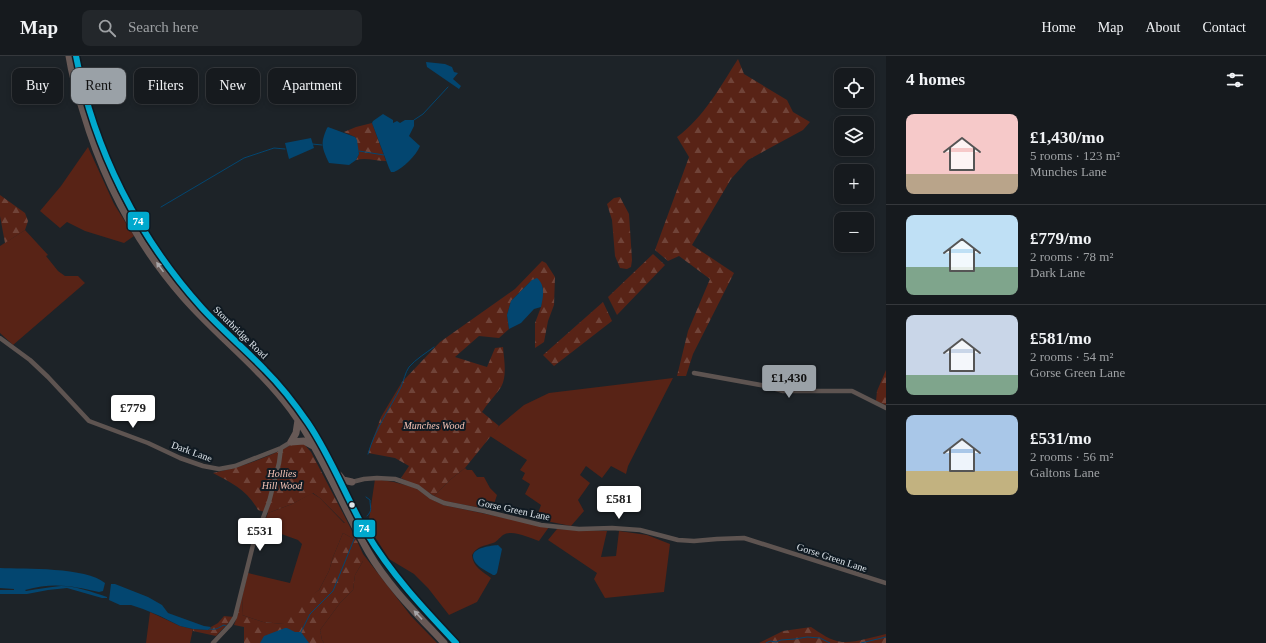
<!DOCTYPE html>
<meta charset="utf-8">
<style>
body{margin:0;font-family:"Times New Roman",serif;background:#23272b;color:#f1f3f6;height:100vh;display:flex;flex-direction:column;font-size:15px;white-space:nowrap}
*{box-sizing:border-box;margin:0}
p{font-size:13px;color:#9ea1a4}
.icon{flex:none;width:22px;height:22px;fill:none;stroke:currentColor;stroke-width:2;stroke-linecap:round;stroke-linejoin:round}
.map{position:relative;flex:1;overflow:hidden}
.sheet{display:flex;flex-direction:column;background:#161a1e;width:380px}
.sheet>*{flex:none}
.guide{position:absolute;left:12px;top:12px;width:380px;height:36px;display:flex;gap:8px}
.tools{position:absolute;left:834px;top:12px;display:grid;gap:8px}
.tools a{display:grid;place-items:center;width:40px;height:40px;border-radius:8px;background:#161a1e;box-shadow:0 2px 6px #0003,0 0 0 1px #35383c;font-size:20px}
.price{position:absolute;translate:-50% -34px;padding:0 9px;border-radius:4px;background:#fff;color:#222;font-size:13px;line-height:26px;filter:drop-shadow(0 1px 2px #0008)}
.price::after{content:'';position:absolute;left:50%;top:24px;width:12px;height:9px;margin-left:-6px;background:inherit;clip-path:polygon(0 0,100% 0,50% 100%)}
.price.current{background:#9aa1a7;color:#111}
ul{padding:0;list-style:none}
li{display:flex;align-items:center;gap:12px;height:100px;padding:0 20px}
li+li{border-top:1px solid #35383c}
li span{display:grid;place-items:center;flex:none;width:112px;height:80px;border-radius:8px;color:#555}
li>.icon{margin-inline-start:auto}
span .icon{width:48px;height:48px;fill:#fffc;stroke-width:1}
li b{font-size:17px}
h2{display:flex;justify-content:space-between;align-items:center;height:48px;padding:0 20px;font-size:17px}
.tag{padding:0 14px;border-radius:8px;background:#161a1e;box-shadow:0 2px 6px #0003,0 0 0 1px #35383c;font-size:14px;line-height:36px}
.tag.current{background:#9aa1a7;color:#111}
header{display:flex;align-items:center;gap:24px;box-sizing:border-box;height:56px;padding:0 20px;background:#161a1e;border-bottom:1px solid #35383c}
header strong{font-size:19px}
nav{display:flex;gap:22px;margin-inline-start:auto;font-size:14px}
.search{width:280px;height:36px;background:#23272b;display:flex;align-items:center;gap:10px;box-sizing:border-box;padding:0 14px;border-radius:8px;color:#9ea1a4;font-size:15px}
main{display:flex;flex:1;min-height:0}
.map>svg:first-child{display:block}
.grass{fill:#582316}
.forest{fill:url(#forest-firs)}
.water{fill:#034670}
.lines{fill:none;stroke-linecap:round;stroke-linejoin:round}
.stream{stroke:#034670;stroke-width:1}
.minor{stroke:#5e5451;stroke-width:4.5}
.highway{stroke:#675956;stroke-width:7}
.bus-1-casing{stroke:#101a22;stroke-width:9}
.bus-1{stroke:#00a9ce;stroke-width:6}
.oneway{fill:#a8a6a8}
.bus-dot{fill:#dee5eb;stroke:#101a22;stroke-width:1.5}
.labels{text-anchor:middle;stroke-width:4;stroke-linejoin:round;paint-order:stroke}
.street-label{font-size:10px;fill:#dee5eb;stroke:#101a22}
.park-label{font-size:10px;font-style:italic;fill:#f6c3b5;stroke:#101a22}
.line-badge{stroke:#101a22;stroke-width:1.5}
.badge-label{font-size:11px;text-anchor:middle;font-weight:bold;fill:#fff}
</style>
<header>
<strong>Map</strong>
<div class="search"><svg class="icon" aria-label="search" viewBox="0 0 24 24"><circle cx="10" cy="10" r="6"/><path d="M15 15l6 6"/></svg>Search here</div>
<nav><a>Home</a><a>Map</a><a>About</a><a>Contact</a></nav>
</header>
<main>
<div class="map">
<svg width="886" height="587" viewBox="0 0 886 587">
<defs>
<pattern id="forest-firs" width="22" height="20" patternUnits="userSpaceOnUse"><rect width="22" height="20" fill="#582316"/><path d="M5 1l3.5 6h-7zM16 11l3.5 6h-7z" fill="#704338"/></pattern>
</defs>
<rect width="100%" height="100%" fill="#1d2328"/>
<path class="grass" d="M 88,91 L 114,148 L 134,180 L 124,187 L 85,175 L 67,166 L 60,172 L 40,155 L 61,130 Z
M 25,174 L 48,199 L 46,200 L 58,215 L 65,220 L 78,220 L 85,227 L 13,289 L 0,277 L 0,190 Z
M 673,322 L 628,410 L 626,418 L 611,410 L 602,422 L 586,410 L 580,419 L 590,427 L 578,444 L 584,455 L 571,470 L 536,463 L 541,449 L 525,438 L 530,428 L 522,423 L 525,417 L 520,414 L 527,404 L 490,380 L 500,369 L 524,349 L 549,337 Z
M 465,412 L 467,414 L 472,414 L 477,421 L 484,421 L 490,432 L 497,439 L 492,454 L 444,445 L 434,440 L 451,423 Z
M 375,423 L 394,426 L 416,432 L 429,442 L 443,449 L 549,471 L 539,485 C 530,482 512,473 503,479 C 499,482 497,486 493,487 C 484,490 477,490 472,499 C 473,511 482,515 491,522 L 477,546 L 449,559 L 428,532 L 414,518 L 389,503 L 368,470 Z
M 312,437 L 320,442 L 344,467 L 348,467 L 357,485 L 343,477 L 333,501 L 329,515 L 319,534 L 305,545 L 283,568 L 263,566 L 242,559 L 243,537 L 248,517 L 290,527 L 302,488 L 298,484 L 262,471 L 268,457 L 292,448 Z
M 557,473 L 607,475 L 601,501 L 616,500 L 619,475 L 647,479 L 670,488 L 664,536 L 605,542 L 594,523 L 597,517 L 548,484 Z
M 363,498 L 411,560 L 437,587 L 324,587 L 322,584 L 320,574 L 340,547 L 353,534 L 355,519 L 363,505 Z
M 150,556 L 180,570 L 193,573 L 190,587 L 146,587 Z"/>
<path class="forest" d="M 738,3 L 744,18 L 787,44 L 793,56 L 810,66 L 803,74 L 748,104 L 731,123 L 692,189 L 734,217 L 693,298 L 686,320 L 677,320 L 688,275 L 710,223 L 679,200 L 668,205 L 655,194 L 689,101 L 677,81 C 704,61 720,31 738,3 Z
M 372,67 L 386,105 C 375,105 366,101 356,104 L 359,98 L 355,81 L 344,76 L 356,71 Z
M 0,139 L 25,157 L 28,165 L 25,174 L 5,187 L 0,160 Z
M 620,141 L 629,158 L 632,204 L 631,211 L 627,213 L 620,212 L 615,200 L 612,164 L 607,148 L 614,142 Z
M 653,198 L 665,209 L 617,259 L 608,241 Z
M 542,205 L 546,207 L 555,221 L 554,249 L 548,265 L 544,286 L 535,292 L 535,267 L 541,251 L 543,232 L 532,224 L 511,245 L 507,259 L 509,273 L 499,282 L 479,280 L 455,301 L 487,311 L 495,292 L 503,291 C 504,304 508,323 499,334 C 493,342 487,348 482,356 L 499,370 L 465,412 L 451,423 L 434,440 L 425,434 L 401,422 L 409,410 L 395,402 L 368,397 L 381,361 L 402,326 L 440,286 L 515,233 Z
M 603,246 L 612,265 L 554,310 L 543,299 Z
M 886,314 L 886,349 L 876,345 L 877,335 Z
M 298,385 L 303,387 L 311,396 L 348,467 L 345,467 L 320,442 L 313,437 L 292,448 L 268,457 L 258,454 C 247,434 232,427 213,417 C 243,411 272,400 298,385 Z
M 343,477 L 357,485 L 363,498 L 363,505 L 355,519 L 353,534 L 340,547 L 320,574 L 322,584 L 324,587 L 244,587 L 244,571 L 234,569 L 237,561 L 243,537 L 242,559 L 263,566 L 283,568 L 288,555 L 319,534 L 329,515 L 333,501 Z
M 224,560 L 234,561 L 216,580 L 193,575 L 193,573 L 208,574 L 211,571 L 218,567 Z
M 811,571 C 820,577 831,585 842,586 C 856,587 872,581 886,578 L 886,587 L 759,587 L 783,575 Z"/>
<path class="water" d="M 426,6 L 445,8 L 452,11 L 454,16 L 458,17 L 453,23 L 461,30 L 459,33 L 427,11 Z
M 383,58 L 393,64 L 393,67 L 397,65 L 400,67 L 405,64 L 414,64 L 414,70 L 409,80 L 420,90 C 416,100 403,112 394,116 L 391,116 L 389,112 L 372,67 L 373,65 Z
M 328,71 L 355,81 L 357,84 L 359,98 L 356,104 L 349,109 L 329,107 C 322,92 320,88 327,72 Z
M 311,82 L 314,92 L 289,103 L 285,87 Z
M 537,222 C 546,230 543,241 541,251 L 534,253 L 521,267 L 509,273 L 507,259 L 511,245 L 532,224 Z
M 498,489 L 502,493 L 497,517 L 495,519 L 493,519 C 487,515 479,512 475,506 C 466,492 490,490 498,489 Z
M 0,512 C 25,513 86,511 105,527 L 103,535 L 99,536 C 72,530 54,526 25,534 L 26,535 C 38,533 49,531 61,530 C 76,530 92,536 107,541 L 107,542 L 102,542 L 67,532 L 48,534 L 27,538 L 0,538 L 0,534 L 14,534 L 14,533 L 0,532 Z
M 111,528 L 115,528 L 148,541 L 162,549 L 168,557 L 204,570 L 211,571 L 208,574 L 193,573 L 180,570 L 160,560 L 143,553 L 131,549 L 120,549 L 109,544 Z
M 285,572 L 287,572 L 295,576 L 301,576 L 309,587 L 260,587 L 264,580 Z"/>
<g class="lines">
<path class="stream" d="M 414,64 L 423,58 L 448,31
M 312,88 L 322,89
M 359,95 L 384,99
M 161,151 L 244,102 L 274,92 L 285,93
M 368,398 C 375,373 389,354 401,331 C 404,324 405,317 409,311 C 416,303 426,297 434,291
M 366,441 L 370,444 C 370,452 373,454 367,460
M 209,573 C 218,574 217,572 224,569 L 226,570
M 301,576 L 310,558 L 333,535 L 355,481
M 766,587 L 770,585 L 776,586 L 781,584 L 795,583 L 807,581 L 820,582 L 830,587
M 861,587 L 886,581"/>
<path class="minor" d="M 0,282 L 30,304 L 48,321 L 89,365 L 148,387 L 180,402 L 203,410 L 219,413 L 235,410 L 281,392 L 291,386
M 694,317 L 766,330 L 783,335 L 852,335 L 886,352
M 352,426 L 364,423 L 377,422 L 395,423 L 418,431 L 431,441 L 444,447 L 484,455 L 541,469 L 579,473 L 612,472 L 640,474 L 678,484 L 694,485 L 717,483 L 744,482 L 886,527
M 213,587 L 230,569 L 235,561 L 253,489 L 269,446 L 279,407 L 281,392"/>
<path class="highway" d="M 69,0 C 72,19 77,37 83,55 C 103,123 136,187 183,241 C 217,280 260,312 291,354 C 323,398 342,450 369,497 C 389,531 418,559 444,587
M 76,0 C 94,94 138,181 202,252 C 222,274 245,293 265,314 C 281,330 295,348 308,367 C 331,401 346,441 366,476 C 391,518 423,552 456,587
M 291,386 L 304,385 L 313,390
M 291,386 L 296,377 L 298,364
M 339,419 L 343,424 L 352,426"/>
<defs>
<path id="bus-1" d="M 76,0 C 94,94 138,181 202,252 C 222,274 245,293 265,314 C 281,330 295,348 308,367 C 331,401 346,441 366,476 C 391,518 423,552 456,587"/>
</defs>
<use href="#bus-1" class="bus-1-casing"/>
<use href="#bus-1" class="bus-1"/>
</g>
<defs><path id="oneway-solid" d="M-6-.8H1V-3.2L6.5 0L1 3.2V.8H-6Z"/></defs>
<g class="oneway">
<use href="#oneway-solid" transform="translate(160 211) rotate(-126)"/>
<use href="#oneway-solid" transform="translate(418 559) rotate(-133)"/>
</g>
<circle class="bus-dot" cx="352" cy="449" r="3.5"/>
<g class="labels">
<g class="street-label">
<text transform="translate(241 276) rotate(44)" y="4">Stourbridge Road</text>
<text transform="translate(192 395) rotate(20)" y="4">Dark Lane</text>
<text transform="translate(514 453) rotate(12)" y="4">Gorse Green Lane</text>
<text transform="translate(832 501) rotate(18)" y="4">Gorse Green Lane</text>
</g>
<g class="park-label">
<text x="434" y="373">Munches Wood</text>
<text x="282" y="421">Hollies<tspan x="282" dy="12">Hill Wood</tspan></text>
</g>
</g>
<g class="line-badge">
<rect x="127" y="155" width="23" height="20" rx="4" fill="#00a9ce"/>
<rect x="353" y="463" width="23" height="19" rx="4" fill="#00a9ce"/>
</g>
<g class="badge-label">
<text x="138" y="169">74</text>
<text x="364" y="476">74</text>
</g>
</svg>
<div class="tools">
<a><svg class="icon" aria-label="locate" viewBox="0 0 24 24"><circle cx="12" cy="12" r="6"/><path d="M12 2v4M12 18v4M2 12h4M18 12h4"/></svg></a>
<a><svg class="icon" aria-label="layers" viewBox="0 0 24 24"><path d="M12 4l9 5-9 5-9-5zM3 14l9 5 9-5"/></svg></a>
<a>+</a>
<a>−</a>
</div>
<b class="price current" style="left:789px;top:343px">£1,430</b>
<b class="price" style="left:133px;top:373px">£779</b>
<b class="price" style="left:619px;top:464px">£581</b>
<b class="price" style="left:260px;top:496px">£531</b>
<div class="guide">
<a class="tag">Buy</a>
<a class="tag current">Rent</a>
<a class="tag">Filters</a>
<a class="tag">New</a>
<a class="tag">Apartment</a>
</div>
</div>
<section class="sheet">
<h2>4 homes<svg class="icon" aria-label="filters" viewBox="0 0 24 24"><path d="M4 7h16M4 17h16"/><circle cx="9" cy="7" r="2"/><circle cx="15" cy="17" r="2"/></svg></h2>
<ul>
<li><span style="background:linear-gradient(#f6c9c9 75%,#b9a48a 0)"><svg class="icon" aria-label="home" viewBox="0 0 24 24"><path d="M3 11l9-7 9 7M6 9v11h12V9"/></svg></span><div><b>£1,430/mo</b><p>5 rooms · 123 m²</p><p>Munches Lane</p></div></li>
<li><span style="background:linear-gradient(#bfe0f5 65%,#7fa58c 0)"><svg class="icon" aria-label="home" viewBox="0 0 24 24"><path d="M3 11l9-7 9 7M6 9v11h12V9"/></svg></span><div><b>£779/mo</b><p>2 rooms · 78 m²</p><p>Dark Lane</p></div></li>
<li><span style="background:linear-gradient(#c9d6e8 75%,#7fa58c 0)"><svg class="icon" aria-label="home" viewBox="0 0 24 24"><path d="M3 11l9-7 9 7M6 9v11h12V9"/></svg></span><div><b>£581/mo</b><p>2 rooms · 54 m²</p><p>Gorse Green Lane</p></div></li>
<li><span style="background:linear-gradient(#a9c7e8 70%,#c2b280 0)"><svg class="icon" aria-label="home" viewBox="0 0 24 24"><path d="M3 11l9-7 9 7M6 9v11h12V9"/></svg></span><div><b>£531/mo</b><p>2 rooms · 56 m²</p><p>Galtons Lane</p></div></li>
</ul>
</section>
</main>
